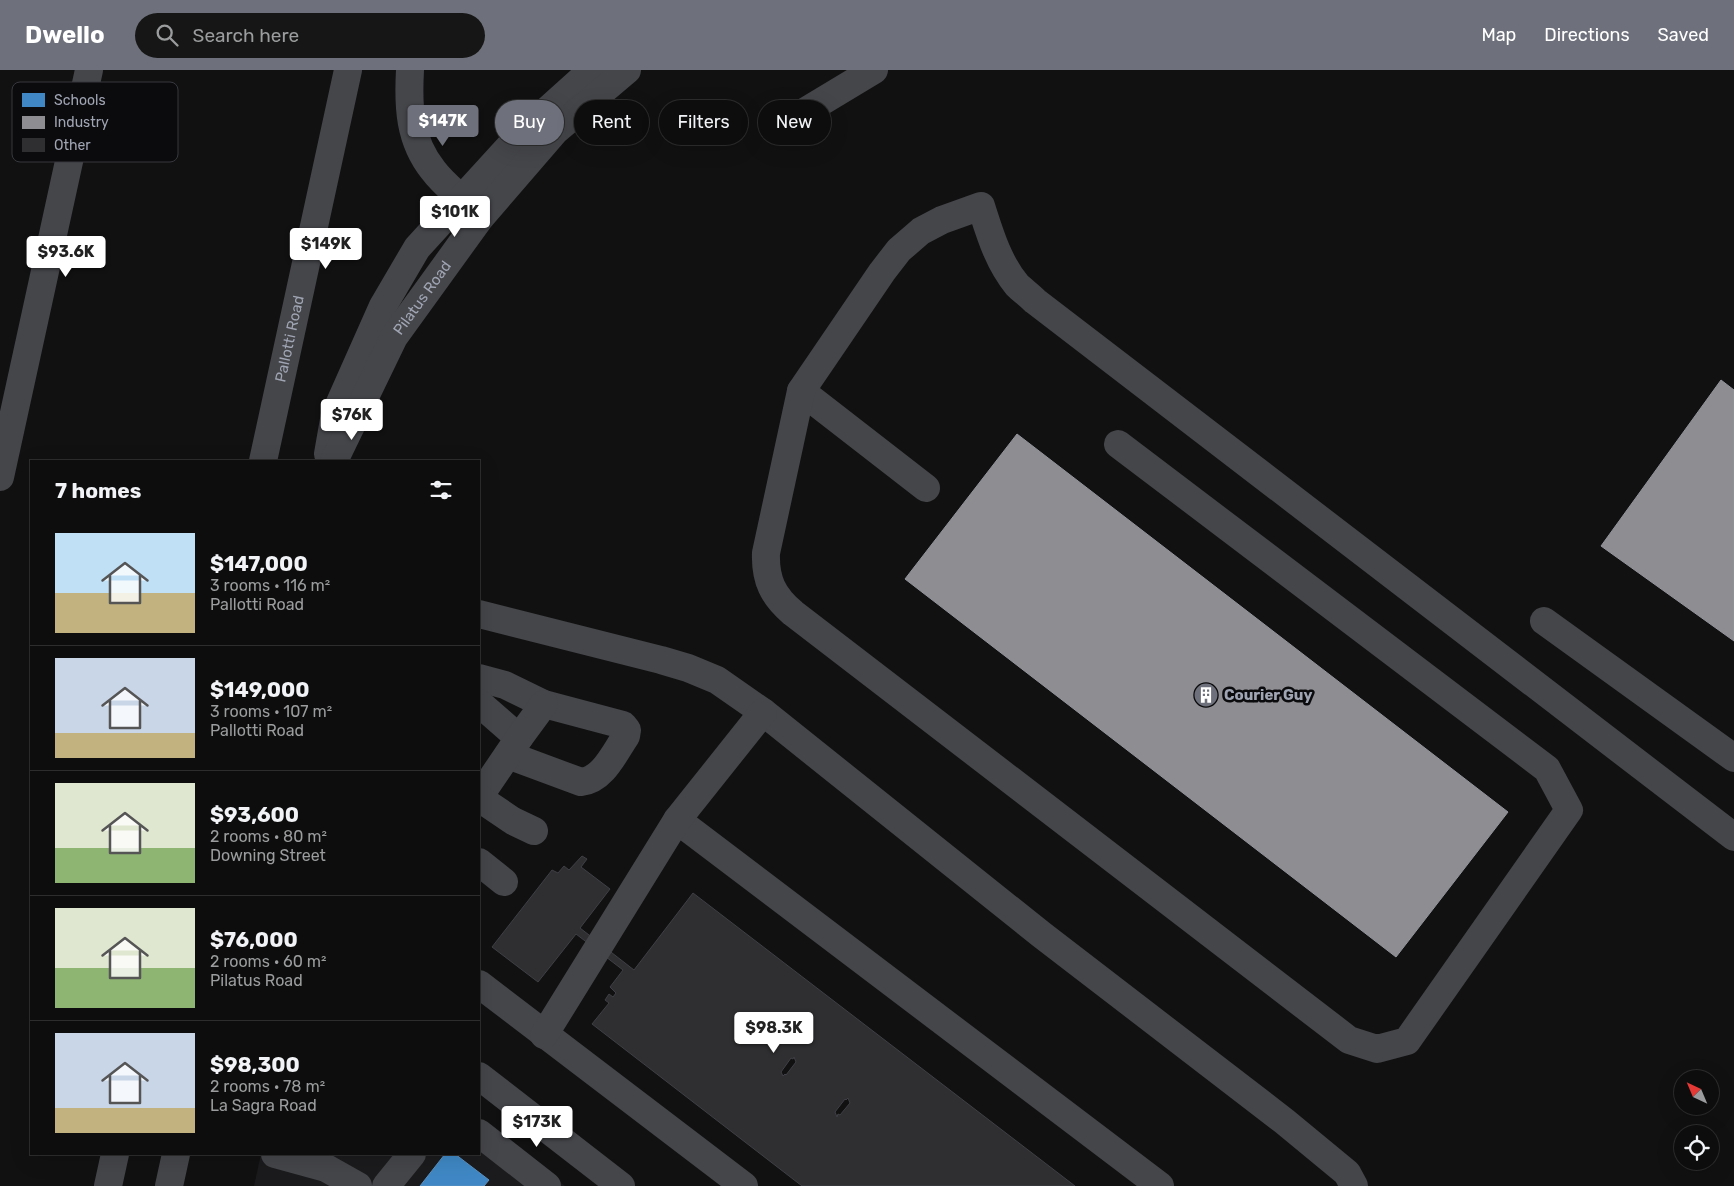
<!DOCTYPE html>
<meta charset="utf-8">
<style>
body{margin:0;font-family:Rubik,sans-serif;background:#161616;color:#f1f3f6;height:100vh;display:flex;flex-direction:column;font-size:19px;white-space:nowrap}
*{box-sizing:border-box;margin:0}
p{font-size:16px;color:#9a9c9d}
.icon{flex:none;width:28px;height:28px;fill:none;stroke:currentColor;stroke-width:2;stroke-linecap:round;stroke-linejoin:round}
.map{position:relative;flex:1;overflow:hidden}
.sheet{position:absolute;left:30px;top:390px;width:450px;height:695px;display:flex;flex-direction:column;background:#0d0d0d;border-radius:0px;box-shadow:0 5px 20px #0002,0 0 0 1px #2d2d2e}
.sheet>*{flex:none}
.top-card{position:absolute;left:495px;top:30px;width:475px;height:45px;display:flex;gap:10px}
.needle{width:32px;rotate:316deg}
.buttons{position:absolute;left:1674px;top:1000px;display:grid;gap:10px}
.buttons a{display:grid;place-items:center;width:45px;height:45px;border-radius:50%;background:#0d0d0d;box-shadow:0 5px 20px #0002,0 0 0 1px #2d2d2e;font-size:25px}
.price{position:absolute;translate:-50% -42px;padding:0 11px;border-radius:5px;background:#fff;color:#222;font-size:16px;line-height:32px;filter:drop-shadow(0 1px 2px #0008)}
.price::after{content:'';position:absolute;left:50%;top:30px;width:15px;height:11px;margin-left:-8px;background:inherit;clip-path:polygon(0 0,100% 0,50% 100%)}
.price.active{background:#6e717b;color:#fff}
ul{padding:0;list-style:none}
li{display:flex;align-items:center;gap:15px;height:125px;padding:0 25px}
li+li{border-top:1px solid #2d2d2e}
li span{display:grid;place-items:center;flex:none;width:140px;height:100px;border-radius:0px;color:#555}
li>.icon{margin-inline-start:auto}
span .icon{width:60px;height:60px;fill:#fffc;stroke-width:1}
li b{font-size:21px}
h2{display:flex;justify-content:space-between;align-items:center;height:60px;padding:0 25px;font-size:21px}
.chip{padding:0 18px;border-radius:22px;background:#0d0d0d;box-shadow:0 5px 20px #0002,0 0 0 1px #2d2d2e;font-size:18px;line-height:45px}
.chip.active{background:#6e717b;color:#fff}
header{display:flex;align-items:center;gap:30px;box-sizing:border-box;height:70px;padding:0 25px;background:#6e717b;color:#fff}
header strong{font-size:24px}
nav{display:flex;gap:28px;margin-inline-start:auto;font-size:18px}
.search{width:350px;height:45px;background:#161616;display:flex;align-items:center;gap:12px;box-sizing:border-box;padding:0 18px;border-radius:28px;color:#9a9c9d;font-size:19px}
.map>svg:first-child{display:block}
.built{fill:#1b1b1d}
.schools{fill:#3f88c5;stroke:#5c91c0}
.industry{fill:#8d8d92;stroke:#93949c}
.building{fill:#2f2f31;stroke:#3f4045;fill-rule:evenodd}
.lines{fill:none;stroke-linecap:round;stroke-linejoin:round}
.minor{stroke:#45464a;stroke-width:28}
.labels{text-anchor:middle;stroke-width:5;stroke-linejoin:round;paint-order:stroke}
.street-label{font-size:15px;fill:#a0a5b4;stroke:#0b0b0d}
.poi-label{font-size:15px;font-weight:bold;fill:#a0a5b4;stroke:#0b0b0d;text-anchor:start}
.key{fill:#0b0b0d;stroke:#38393f;stroke-width:1}
.key-label{font-size:14px;fill:#a0a5b4}
</style>
<header>
<strong>Dwello</strong>
<div class="search"><svg class="icon" aria-label="search" viewBox="0 0 24 24"><circle cx="10" cy="10" r="6"/><path d="M15 15l6 6"/></svg>Search here</div>
<nav><a>Map</a><a>Directions</a><a>Saved</a></nav>
</header>
<div class="map">
<svg width="1734" height="1116" viewBox="0 0 1734 1116">
<rect width="100%" height="100%" fill="#111"/>
<path class="built" d="M 479,1050 L 565,1116 L 254,1116 L 261,1084 L 479,1084 Z"/>
<path class="schools" d="M 445,1084 L 455,1084 L 489,1110 L 484,1116 L 420,1116 Z"/>
<path class="industry" d="M 1721,310 L 1734,320 L 1734,571 L 1601,476 Z
M 1017,364 L 1508,742 L 1396,887 L 905,509 Z"/>
<path class="building" d="M 582,786 L 587,789 L 581,797 L 610,819 L 580,858 L 634,900 L 693,823 L 1075,1116 L 802,1116 L 592,954 L 609,933 L 605,930 L 609,924 L 613,927 L 616,923 L 610,917 L 623,900 L 576,864 L 538,912 L 492,877 L 552,800 L 558,803 L 564,796 L 569,800 ZM 794,987 L 796,992 L 786,1005 L 785,1004 L 783,1006 L 781,1002 L 791,988 L 793,989 ZM 848,1028 L 850,1033 L 840,1045 L 838,1044 L 837,1047 L 835,1042 L 845,1029 L 846,1030 Z"/>
<g class="lines">
<g class="minor">
<path d="M 410,0 C 408,36 409,70 433,100 C 444,115 461,127 474,141"/>
<path d="M 791,50 L 874,0"/>
<path d="M 801,321 L 926,418"/>
<path d="M 1118,374 L 1547,699 L 1569,740 L 1407,971 L 1377,979 L 1349,970 L 793,543 C 773,526 765,510 766,483 L 801,321 L 882,202 L 899,180 L 921,161 L 942,150 L 981,136 C 990,164 998,192 1017,215 C 1022,220 1029,225 1035,231 L 1734,767"/>
<path d="M 328,384 L 335,344 L 383,236 L 417,178 L 521,64 L 592,0"/>
<path id="s1" d="M 263,391 L 348,0"/>
<path id="s2" d="M 334,391 L 394,267 L 480,148 L 555,61 L 627,0"/>
<path d="M 0,407 L 89,0"/>
<path d="M 479,544 L 661,590 L 688,598 L 717,610 L 763,642 L 1042,865 L 1284,1051 L 1347,1103 L 1354,1116"/>
<path d="M 1544,551 L 1734,688"/>
<path d="M 479,608 L 505,615 L 544,634 L 623,655 L 627,660 L 626,666 C 615,682 603,710 581,712 L 508,685"/>
<path d="M 479,633 L 519,668"/>
<path d="M 479,727 L 519,668 L 544,634"/>
<path d="M 479,728 L 513,751 L 534,761"/>
<path d="M 677,750 L 1160,1116"/>
<path d="M 479,792 L 504,812"/>
<path d="M 479,914 L 744,1116"/>
<path d="M 544,965 L 677,750 L 763,642"/>
<path d="M 479,1006 L 621,1116"/>
<path d="M 479,1063 L 547,1116"/>
<path d="M 275,1084 L 326,1098 L 358,1116"/>
<path d="M 108,1116 L 115,1084"/>
<path d="M 169,1116 L 176,1084"/>
<path d="M 386,1116 L 412,1084"/>
</g>
</g>
<defs>
<symbol id="building-disc" viewBox="-11 -11 22 22"><circle r="9.5" fill="#6e717b" stroke="#0b0b0d"/><path d="M-4-6H4V6H1V3H-1V6H-4ZM-2.5-4.3h1.7v1.8h-1.7ZM.8-4.3h1.7v1.8H.8ZM-2.5-1h1.7V.8h-1.7ZM.8-1h1.7V.8H.8Z" fill="#fff"/></symbol>
</defs>
<g fill-rule="evenodd">
<use href="#building-disc" x="1192" y="611" width="28" height="28"/>
</g>
<g class="labels">
<g class="street-label">
<text dy="5" stroke="none"><textPath href="#s2" startOffset="186">Pilatus Road</textPath></text>
<text dy="5" stroke="none"><textPath href="#s1" startOffset="125">Pallotti Road</textPath></text>
</g>
<g class="poi-label">
<text x="1224" y="630">Courier Guy</text>
</g>
</g>
<rect x="12" y="12" width="166" height="80" rx="8" class="key"/>
<rect x="22" y="23" width="23" height="14" fill="#3f88c5"/>
<rect x="22" y="46" width="23" height="13" fill="#8d8d92"/>
<rect x="22" y="68" width="23" height="14" fill="#2f2f31"/>
<g class="key-label">
<text x="54" y="35">Schools</text>
<text x="54" y="57">Industry</text>
<text x="54" y="80">Other</text>
</g>
</svg>
<div class="buttons">
<a><svg class="needle" viewBox="-14 -14 28 28"><path d="M0-13l5 13h-10z" fill="#e53935"/><path d="M0 13l5-13h-10z" fill="#9a9c9d"/></svg></a>
<a><svg class="icon" aria-label="locate" viewBox="0 0 24 24"><circle cx="12" cy="12" r="6"/><path d="M12 2v4M12 18v4M2 12h4M18 12h4"/></svg></a>
</div>
<b class="price active" style="left:443px;top:77px">$147K</b>
<b class="price" style="left:455px;top:168px">$101K</b>
<b class="price" style="left:326px;top:200px">$149K</b>
<b class="price" style="left:66px;top:208px">$93.6K</b>
<b class="price" style="left:352px;top:371px">$76K</b>
<b class="price" style="left:774px;top:984px">$98.3K</b>
<b class="price" style="left:537px;top:1078px">$173K</b>
<div class="top-card">
<a class="chip active">Buy</a>
<a class="chip">Rent</a>
<a class="chip">Filters</a>
<a class="chip">New</a>
</div>
<section class="sheet">
<h2>7 homes<svg class="icon" aria-label="filters" viewBox="0 0 24 24"><path d="M4 7h16M4 17h16"/><circle cx="9" cy="7" r="2"/><circle cx="15" cy="17" r="2"/></svg></h2>
<ul>
<li><span style="background:linear-gradient(#bfe0f5 60%,#c2b280 0)"><svg class="icon" aria-label="home" viewBox="0 0 24 24"><path d="M3 11l9-7 9 7M6 9v11h12V9"/></svg></span><div><b>$147,000</b><p>3 rooms · 116 m²</p><p>Pallotti Road</p></div></li>
<li><span style="background:linear-gradient(#c9d6e8 75%,#c2b280 0)"><svg class="icon" aria-label="home" viewBox="0 0 24 24"><path d="M3 11l9-7 9 7M6 9v11h12V9"/></svg></span><div><b>$149,000</b><p>3 rooms · 107 m²</p><p>Pallotti Road</p></div></li>
<li><span style="background:linear-gradient(#dfe7d0 65%,#8fb573 0)"><svg class="icon" aria-label="home" viewBox="0 0 24 24"><path d="M3 11l9-7 9 7M6 9v11h12V9"/></svg></span><div><b>$93,600</b><p>2 rooms · 80 m²</p><p>Downing Street</p></div></li>
<li><span style="background:linear-gradient(#dfe7d0 60%,#8fb573 0)"><svg class="icon" aria-label="home" viewBox="0 0 24 24"><path d="M3 11l9-7 9 7M6 9v11h12V9"/></svg></span><div><b>$76,000</b><p>2 rooms · 60 m²</p><p>Pilatus Road</p></div></li>
<li><span style="background:linear-gradient(#c9d6e8 75%,#c2b280 0)"><svg class="icon" aria-label="home" viewBox="0 0 24 24"><path d="M3 11l9-7 9 7M6 9v11h12V9"/></svg></span><div><b>$98,300</b><p>2 rooms · 78 m²</p><p>La Sagra Road</p></div></li>
</ul>
</section>
</div>
